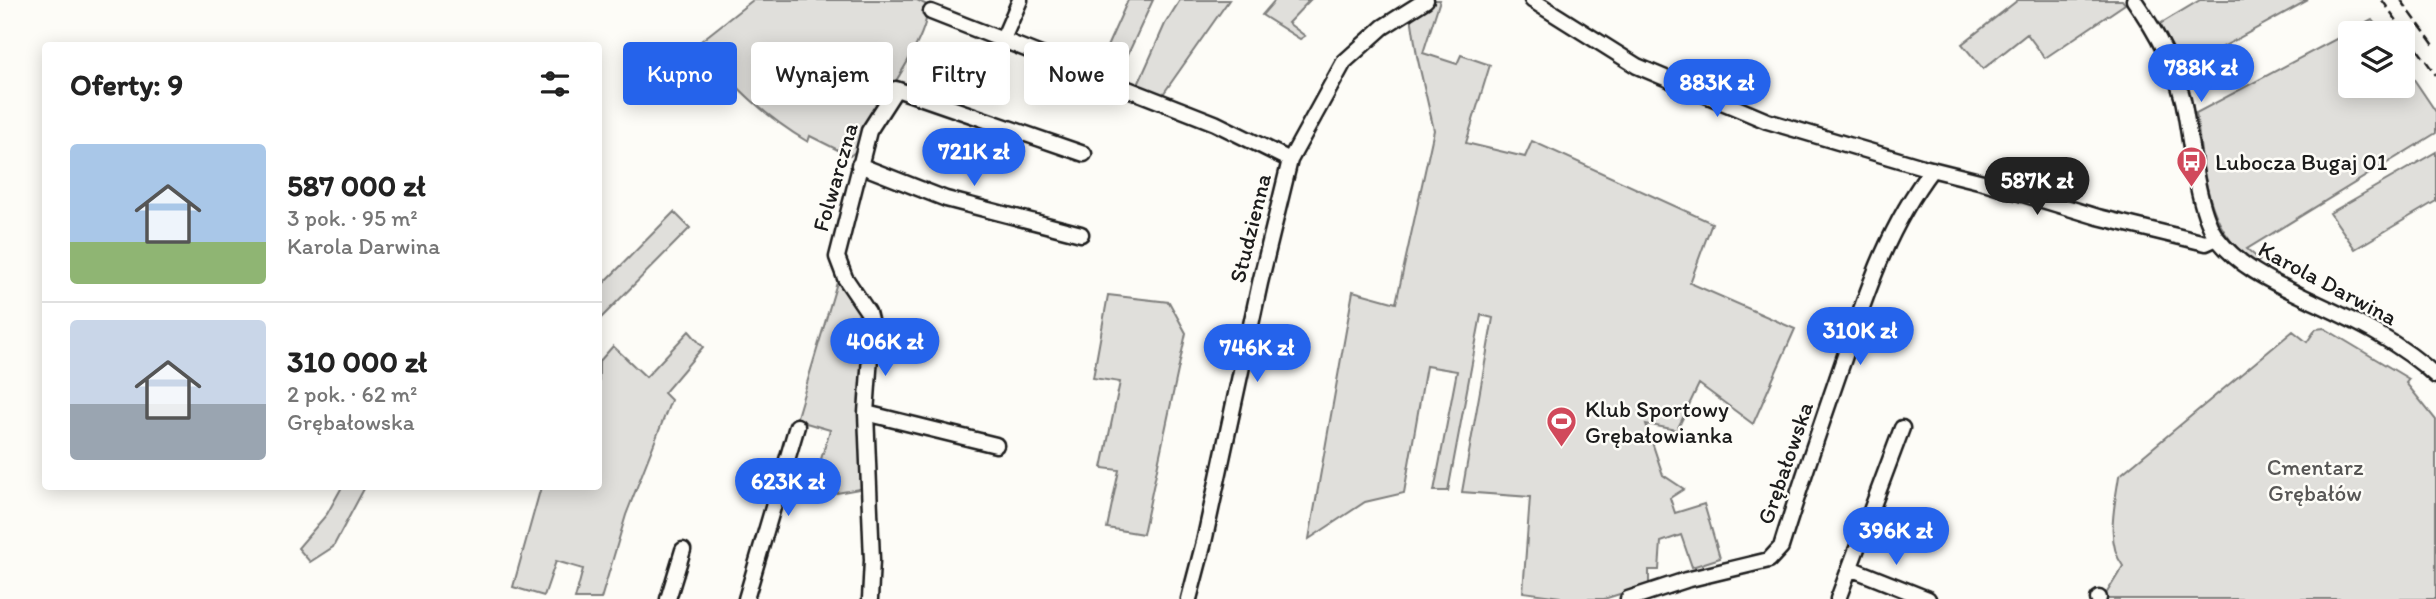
<!DOCTYPE html>
<html lang="pl">
<meta charset="utf-8">
<style>
body{margin:0;font-family:Itim,sans-serif;background:#f2f2f2;color:#222;height:100vh;display:flex;flex-direction:column;font-size:26px;white-space:nowrap}
*{box-sizing:border-box;margin:0}
p{font-size:23px;color:#767676}
.icon{flex:none;width:38px;height:38px;fill:none;stroke:currentColor;stroke-width:2;stroke-linecap:round;stroke-linejoin:round}
.map{position:relative;flex:1;overflow:hidden}
.panel{position:absolute;left:42px;top:42px;width:560px;height:448px;display:flex;flex-direction:column;background:#fff;border-radius:7px;box-shadow:0 4px 18px #0003}
.panel>*{flex:none}
.banner{position:absolute;left:623px;top:42px;width:665px;height:63px;display:flex;gap:14px}
.buttons{position:absolute;left:2338px;top:21px;display:grid;gap:14px}
.buttons a{display:grid;place-items:center;width:77px;height:77px;border-radius:7px;background:#fff;box-shadow:0 4px 18px #0003;font-size:35px}
.price{position:absolute;translate:-50% -60px;padding:0 16px;border-radius:24px;background:#2563eb;color:#fff;font-size:23px;line-height:46px;filter:drop-shadow(0 2px 4px #0008)}
.price::after{content:'';position:absolute;left:50%;top:42px;width:21px;height:16px;margin-left:-10px;background:inherit;clip-path:polygon(0 0,100% 0,50% 100%)}
.price.active{background:#222;color:#fff}
ul{padding:0;list-style:none}
li{display:flex;align-items:center;gap:21px;height:175px;padding:0 28px}
li+li{border-top:2px solid #e0e0e0}
li span{display:grid;place-items:center;flex:none;width:196px;height:140px;border-radius:7px;color:#555}
li>.icon{margin-inline-start:auto}
span .icon{width:84px;height:84px;fill:#fffc;stroke-width:1}
li b{font-size:30px}
h2{display:flex;justify-content:space-between;align-items:center;height:84px;padding:0 28px;font-size:30px}
.tag{padding:0 24px;border-radius:7px;background:#fff;box-shadow:0 4px 18px #0003;font-size:24px;line-height:63px}
.tag.active{background:#2563eb;color:#fff}
.map>svg:first-child{display:block}
.green{fill:#e0dfdb;stroke:#7e7e7c;stroke-width:2}
.lines{fill:none;stroke-linecap:round;stroke-linejoin:round}
.minor-casing{stroke:#1c1c1c;stroke-width:19}
.minor{stroke:#fdfcf7;stroke-width:14}
.rail{stroke:#1c1c1c;stroke-width:2.5;stroke-dasharray:10 5;stroke-linecap:butt}
.labels{text-anchor:middle;stroke-width:5;stroke-linejoin:round;paint-order:stroke}
.poi-label{font-size:23px;fill:#1c1c1c;stroke:#fdfcf7;text-anchor:start}
.street-label{font-size:23px;fill:#1c1c1c;stroke:#fdfcf7}
.park-label{font-size:23px;fill:#575655;stroke:#fdfcf7}
</style>
<div class="map">
<svg width="2436" height="599" viewBox="0 0 2436 599">
<rect width="100%" height="100%" fill="#fdfcf7"/>
<filter id="ink" filterUnits="userSpaceOnUse"><feTurbulence type="fractalNoise" baseFrequency=".0143" numOctaves="2"/><feDisplacementMap in="SourceGraphic" scale="14" xChannelSelector="R" yChannelSelector="G"/><feConvolveMatrix kernelMatrix="1 2 1 2 8 2 1 2 1" color-interpolation-filters="sRGB"/></filter>
<g filter="url(#ink)">
<path class="green" d="M 753,0 L 917,0 L 927,5 C 932,34 882,101 866,128 C 861,138 860,150 850,156 L 810,136 L 808,142 C 759,113 734,84 697,44 Z
M 1128,0 L 1153,0 L 1117,78 L 1097,69 Z
M 1180,0 L 1229,0 L 1161,97 L 1137,87 L 1165,24 Z
M 1275,0 L 1310,0 L 1288,23 L 1305,36 L 1300,39 L 1262,15 Z
M 1434,0 L 1440,0 L 1423,53 L 1457,64 L 1461,55 L 1490,65 L 1466,143 L 1525,157 L 1532,141 L 1712,223 L 1690,283 L 1795,329 L 1753,424 L 1699,384 L 1677,430 L 1646,424 L 1663,475 L 1684,489 L 1670,498 L 1675,513 L 1704,504 L 1720,558 L 1692,567 L 1681,535 L 1661,542 L 1659,570 L 1649,570 L 1649,584 L 1645,586 L 1604,599 L 1561,599 L 1560,597 L 1523,592 L 1530,497 L 1462,492 L 1493,318 L 1481,315 L 1448,491 L 1434,491 L 1457,371 L 1426,366 L 1404,493 L 1365,502 L 1309,539 L 1353,291 L 1396,303 L 1434,130 L 1417,56 L 1411,16 Z
M 2018,0 L 2122,0 L 2125,4 L 2045,58 L 2027,34 L 1983,69 L 1962,44 Z
M 2200,0 L 2308,0 L 2183,69 L 2160,24 Z
M 2372,20 L 2382,33 L 2350,33 L 2350,86 L 2403,86 L 2403,63 L 2436,112 L 2436,133 L 2247,249 L 2260,260 L 2257,263 C 2204,233 2204,167 2196,113 Z
M 2436,152 L 2436,201 L 2355,249 L 2330,213 Z
M 674,212 L 690,228 L 599,320 L 599,288 Z
M 838,279 L 864,314 L 860,415 L 865,488 L 809,498 L 830,430 L 796,420 Z
M 1108,295 L 1169,302 L 1186,333 L 1143,534 L 1107,528 L 1119,470 L 1102,468 L 1120,382 L 1093,378 Z
M 2324,328 L 2409,379 L 2406,383 L 2436,420 L 2436,599 L 2103,599 L 2123,566 C 2105,542 2115,504 2119,476 L 2293,331 L 2307,342 L 2316,329 Z
M 689,331 L 703,347 L 664,393 L 671,400 L 626,515 L 601,599 L 575,599 L 583,569 L 556,561 L 544,596 L 513,587 L 541,487 L 598,486 L 599,362 L 613,346 L 646,377 Z
M 342,487 L 365,487 L 333,547 L 310,562 L 298,548 L 327,514 Z"/>
<g class="lines">
<defs>
<path id="minor" d="M 1532,0 L 1637,66 L 1767,121 L 1923,167 L 1987,183 L 2098,217 L 2197,241 L 2206,243 L 2217,238
M 2134,0 C 2155,30 2174,64 2183,100 C 2191,136 2196,210 2217,238 C 2241,270 2280,285 2314,302 C 2357,322 2401,343 2436,376
M 931,12 L 1215,123 L 1290,160
M 1003,39 L 1020,0
M 859,165 L 946,199 L 1081,234
M 866,413 L 996,445
M 1850,568 L 1928,599
M 668,599 L 683,550
M 746,599 L 797,426
M 870,599 L 872,560 L 866,413 L 872,328 L 868,312 L 845,278 L 837,257 L 869,131 L 896,89 L 1084,154
M 1189,599 L 1204,542 L 1260,283 L 1290,160 L 1344,62 L 1383,27 L 1426,0
M 1628,599 L 1686,580 L 1769,560 L 1781,547 C 1799,489 1819,431 1839,373 C 1864,301 1885,231 1932,169
M 1838,599 L 1902,428
M 2098,599 L 2099,598"/>
</defs>
<use href="#minor" class="minor-casing"/>
<use href="#minor" class="minor"/>
<path class="rail" d="M 2382,0 L 2436,75
M 2401,0 L 2436,48"/>
</g>
</g>
<defs>
<symbol id="bus-pin" viewBox="-11 -11 22 30"><path d="M0 17L-7.5 6A9.5 9.5 0 1 1 7.5 6Z" fill="#d1495b" stroke="#fdfcf7"/><path d="M-5-6H5V4H4V6H2V4H-2V6H-4V4H-5ZM-3.5-4V0h7V-4ZM-3.5 1.2v1.5H-2V1.2ZM2 1.2v1.5H3.5V1.2Z" fill="#fff"/></symbol>
<symbol id="stadium-pin" viewBox="-11 -11 22 30"><path d="M0 17L-7.5 6A9.5 9.5 0 1 1 7.5 6Z" fill="#d1495b" stroke="#fdfcf7"/><path d="M0-5a6.5 5 0 1 0 0 10a6.5 5 0 1 0 0-10ZM-3.5-1.8h7v3.6h-7Z" fill="#fff"/></symbol>
</defs>
<g fill-rule="evenodd">
<use href="#bus-pin" x="2174" y="144" width="35" height="47"/>
<use href="#stadium-pin" x="1544" y="404" width="35" height="47"/>
</g>
<g class="labels">
<g class="poi-label">
<text x="2215" y="170">Lubocza Bugaj 01</text>
<text x="1585" y="417">Klub Sportowy<tspan x="1585" dy="26">Grębałowianka</tspan></text>
</g>
<g class="street-label">
<text transform="translate(835 177) rotate(-74)" y="8">Folwarczna</text>
<text transform="translate(1250 228) rotate(-76)" y="8">Studzienna</text>
<text transform="translate(2328 283) rotate(28)" y="8">Karola Darwina</text>
<text transform="translate(1785 463) rotate(-71)" y="8">Grębałowska</text>
</g>
<g class="park-label">
<text x="2315" y="475">Cmentarz<tspan x="2315" dy="26">Grębałów</tspan></text>
</g>
</g>
</svg>
<div class="buttons">
<a><svg class="icon" aria-label="layers" viewBox="0 0 24 24"><path d="M12 4l9 5-9 5-9-5zM3 14l9 5 9-5"/></svg></a>
</div>
<b class="price" style="left:2201px;top:104px">788K zł</b>
<b class="price" style="left:1717px;top:119px">883K zł</b>
<b class="price" style="left:974px;top:188px">721K zł</b>
<b class="price active" style="left:2037px;top:217px">587K zł</b>
<b class="price" style="left:1860px;top:367px">310K zł</b>
<b class="price" style="left:885px;top:378px">406K zł</b>
<b class="price" style="left:1257px;top:384px">746K zł</b>
<b class="price" style="left:788px;top:518px">623K zł</b>
<b class="price" style="left:1896px;top:567px">396K zł</b>
<div class="banner">
<a class="tag active">Kupno</a>
<a class="tag">Wynajem</a>
<a class="tag">Filtry</a>
<a class="tag">Nowe</a>
</div>
<section class="panel">
<h2>Oferty: 9<svg class="icon" aria-label="filters" viewBox="0 0 24 24"><path d="M4 7h16M4 17h16"/><circle cx="9" cy="7" r="2"/><circle cx="15" cy="17" r="2"/></svg></h2>
<ul>
<li><span style="background:linear-gradient(#a9c7e8 70%,#8fb573 0)"><svg class="icon" aria-label="home" viewBox="0 0 24 24"><path d="M3 11l9-7 9 7M6 9v11h12V9"/></svg></span><div><b>587 000 zł</b><p>3 pok. · 95 m²</p><p>Karola Darwina</p></div></li>
<li><span style="background:linear-gradient(#c9d6e8 60%,#9aa5b1 0)"><svg class="icon" aria-label="home" viewBox="0 0 24 24"><path d="M3 11l9-7 9 7M6 9v11h12V9"/></svg></span><div><b>310 000 zł</b><p>2 pok. · 62 m²</p><p>Grębałowska</p></div></li>
</ul>
</section>
</div>
